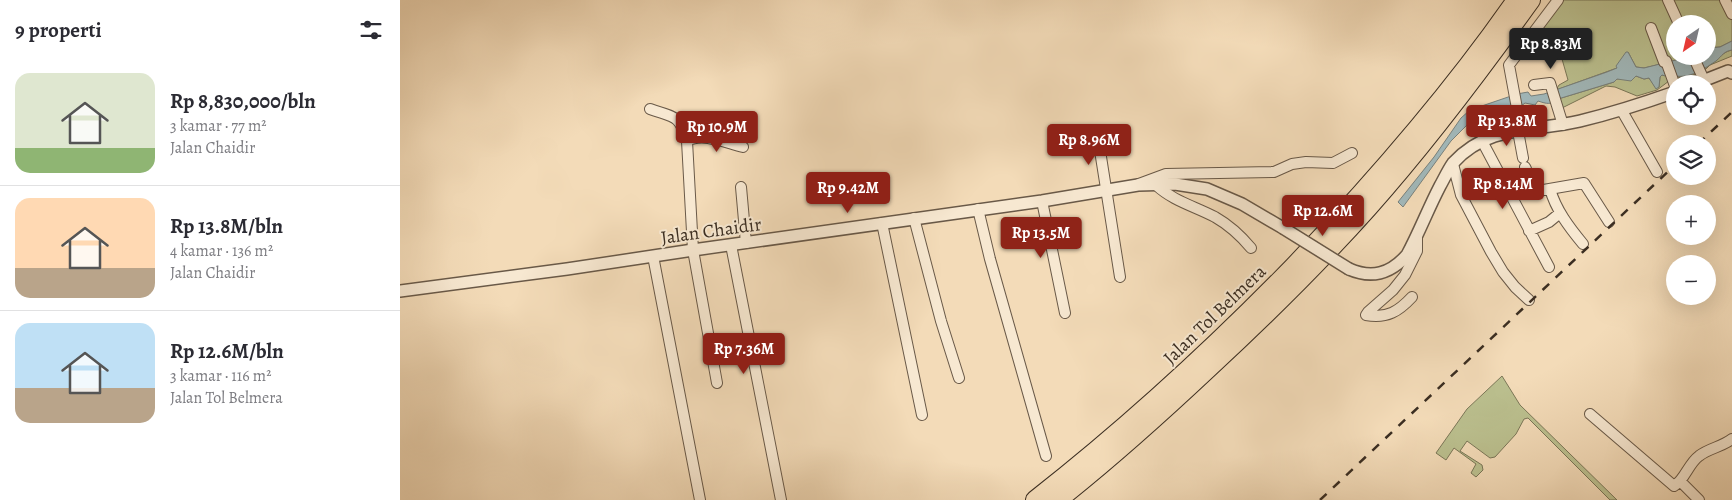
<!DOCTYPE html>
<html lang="id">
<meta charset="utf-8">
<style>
body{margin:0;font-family:Alegreya,serif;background:#f7f7f7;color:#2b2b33;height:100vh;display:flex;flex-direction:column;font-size:19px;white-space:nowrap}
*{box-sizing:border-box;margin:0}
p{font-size:16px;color:#7c7c81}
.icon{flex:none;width:28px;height:28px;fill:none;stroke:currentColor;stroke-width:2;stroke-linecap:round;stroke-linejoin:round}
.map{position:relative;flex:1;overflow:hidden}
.drawer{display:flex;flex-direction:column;background:#fff;width:400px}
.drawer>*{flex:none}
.needle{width:32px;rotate:214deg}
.buttons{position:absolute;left:1266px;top:15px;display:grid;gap:10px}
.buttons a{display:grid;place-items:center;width:50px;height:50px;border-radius:50%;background:#fff;box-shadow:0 5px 20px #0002;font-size:25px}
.price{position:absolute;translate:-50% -42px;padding:0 11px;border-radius:5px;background:#8f2418;color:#fff;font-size:16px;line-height:32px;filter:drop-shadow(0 1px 2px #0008)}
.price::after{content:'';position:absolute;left:50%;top:30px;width:15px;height:11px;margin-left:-8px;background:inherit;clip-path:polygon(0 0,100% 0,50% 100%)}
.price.current{background:#222;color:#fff}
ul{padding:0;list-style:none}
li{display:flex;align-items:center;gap:15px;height:125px;padding:0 15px}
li+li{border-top:1px solid #e1e1e2}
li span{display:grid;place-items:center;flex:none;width:140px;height:100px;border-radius:15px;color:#555}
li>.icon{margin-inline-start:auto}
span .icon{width:60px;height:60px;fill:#fffc;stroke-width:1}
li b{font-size:21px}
h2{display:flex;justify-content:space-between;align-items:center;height:60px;padding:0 15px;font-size:21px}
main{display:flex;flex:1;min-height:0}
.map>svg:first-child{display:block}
.green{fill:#bbc08f;stroke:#7b7758}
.water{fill:#a1b8ba;stroke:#78817d}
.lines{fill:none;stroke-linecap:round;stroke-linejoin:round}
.minor-casing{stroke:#695948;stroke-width:12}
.tertiary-casing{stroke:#695948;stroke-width:14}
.motorway-casing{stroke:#3b2e22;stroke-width:20}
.minor{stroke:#f7e8d1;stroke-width:10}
.tertiary{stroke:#f7e8d1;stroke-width:11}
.motorway{stroke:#f3dbb8;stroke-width:18}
.rail{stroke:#3b2e22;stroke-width:2.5;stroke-dasharray:9 9;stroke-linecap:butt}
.tertiary-bridge-casing{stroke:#695948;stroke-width:14;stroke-linecap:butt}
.tertiary-bridge{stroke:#f7e8d1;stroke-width:11}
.labels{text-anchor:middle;stroke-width:4;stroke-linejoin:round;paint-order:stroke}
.street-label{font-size:19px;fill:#3b2e22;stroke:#f7e8d1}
</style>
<main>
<section class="drawer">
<h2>9 properti<svg class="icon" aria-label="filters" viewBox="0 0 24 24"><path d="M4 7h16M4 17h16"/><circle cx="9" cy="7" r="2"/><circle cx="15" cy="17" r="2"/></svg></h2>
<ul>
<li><span style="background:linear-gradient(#dfe7d0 75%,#8fb573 0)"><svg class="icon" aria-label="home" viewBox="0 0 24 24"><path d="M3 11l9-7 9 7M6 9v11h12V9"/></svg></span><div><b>Rp 8,830,000/bln</b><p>3 kamar · 77 m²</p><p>Jalan Chaidir</p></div></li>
<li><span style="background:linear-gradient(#ffd9b3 70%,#b9a48a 0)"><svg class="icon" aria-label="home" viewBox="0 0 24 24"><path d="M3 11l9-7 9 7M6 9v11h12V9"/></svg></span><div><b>Rp 13.8M/bln</b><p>4 kamar · 136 m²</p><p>Jalan Chaidir</p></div></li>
<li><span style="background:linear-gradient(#bfe0f5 65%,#b9a48a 0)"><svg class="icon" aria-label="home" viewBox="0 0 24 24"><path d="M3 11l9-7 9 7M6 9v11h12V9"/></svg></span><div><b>Rp 12.6M/bln</b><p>3 kamar · 116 m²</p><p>Jalan Tol Belmera</p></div></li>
</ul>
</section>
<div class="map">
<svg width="1332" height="500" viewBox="0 0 1332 500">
<rect width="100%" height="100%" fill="#f3dbb8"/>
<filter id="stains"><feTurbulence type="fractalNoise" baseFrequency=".004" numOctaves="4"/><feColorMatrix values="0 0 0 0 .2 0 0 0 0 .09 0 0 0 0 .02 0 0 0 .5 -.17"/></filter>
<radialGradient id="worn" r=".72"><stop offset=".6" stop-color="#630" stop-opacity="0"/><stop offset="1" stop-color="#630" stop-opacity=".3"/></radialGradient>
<path class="green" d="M 1163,0 L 1332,0 L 1332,41 L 1320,47 L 1308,48 L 1308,24 L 1275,24 L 1275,56 L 1291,57 L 1244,68 L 1236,67 L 1228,52 L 1217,68 L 1156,90 L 1159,85 L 1168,80 L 1160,52 L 1140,29 Z
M 1332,50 L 1332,56 L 1310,65 L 1299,75 L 1281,77 L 1269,81 L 1257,90 L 1237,96 L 1215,87 L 1206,86 L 1162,108 L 1158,99 L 1214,82 L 1217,79 L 1236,76 L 1244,79 L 1249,78 L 1256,88 L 1259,87 L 1260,77 L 1262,75 C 1268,74 1272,77 1277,77 C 1281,76 1293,75 1297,74 C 1309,70 1319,52 1332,50 Z
M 1102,376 L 1120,405 L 1217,500 L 1210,500 L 1128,418 L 1124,419 L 1116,434 L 1095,457 L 1090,458 L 1067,441 L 1060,451 L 1082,465 L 1083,470 L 1076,477 L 1071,473 L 1076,464 L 1054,448 L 1046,460 L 1036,453 L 1067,409 Z"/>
<path class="water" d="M 1332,41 L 1332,50 C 1324,51 1322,56 1316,61 C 1301,71 1286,81 1268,74 L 1265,76 L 1262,75 L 1260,77 L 1259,87 L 1256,89 L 1249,78 L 1244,79 L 1236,76 L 1231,81 L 1217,79 L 1214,82 L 1158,99 C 1151,105 1147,104 1138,101 L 1135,105 L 1125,103 L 1120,107 L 1090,112 L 1075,118 L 1068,124 L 1051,141 L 1003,207 L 998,202 L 1034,157 L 1061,118 L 1070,110 L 1117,94 L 1128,92 L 1131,96 L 1144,94 L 1207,72 L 1217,68 L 1216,66 L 1226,52 L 1228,52 L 1236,67 L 1244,68 L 1292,56 L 1308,56 L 1308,48 L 1320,47 Z"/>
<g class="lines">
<defs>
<path id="minor" d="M 1268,0 L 1279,24
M 1325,0 L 1332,14
M 1251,28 L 1264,62 L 1266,61 L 1275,86
M 1293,56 L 1304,80
M 1134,85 L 1150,83 L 1163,125
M 250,109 C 275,118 279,114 287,141 L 293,250 L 317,383
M 1222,111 L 1257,172
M 1121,130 L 1109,65 L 1158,0
M 1118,131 L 1123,158
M 698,138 L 720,277
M 287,141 C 303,132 326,143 343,147
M 1082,141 L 1149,267
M 1053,164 L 1061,195 L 1091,252 L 1103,272 L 1115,287 L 1129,300
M 1125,167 L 1126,169
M 1128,179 L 1132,192 L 1184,183 L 1209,222
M 739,184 L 766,174 L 874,172 L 892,164 L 906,162 L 933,163 L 952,153
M 756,185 C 773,201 794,206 815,217 C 829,225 841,236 851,248
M 341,187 L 346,243
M 1150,189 C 1156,210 1169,227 1183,244
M 642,201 L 665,313
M 578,209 L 590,259 L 646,456
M 514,218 L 541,321 L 559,378
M 482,223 L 522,415
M 1129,231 L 1149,222 L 1160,213
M 331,245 L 381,500
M 253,256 L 300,500
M 1012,297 C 999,311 987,319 966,315 L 968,312 L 993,290 L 1005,275 L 1017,251 L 1017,236
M 1190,414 L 1274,486 C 1285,480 1288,464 1299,456 C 1309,448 1322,447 1332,439
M 1280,481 L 1299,500"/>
<path id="tertiary" d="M 1295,84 L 1328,71 L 1332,73
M 949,269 C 972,279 990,274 1007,255 C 1019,233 1028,209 1040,186 C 1044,179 1048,170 1053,163 C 1088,124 1134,132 1180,121 C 1213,113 1244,103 1275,92
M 0,291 L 167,269 L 293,250 L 642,201 L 738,185 L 775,184 L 807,189 L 842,204 L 883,228"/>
<path id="motorway" d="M 635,500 C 727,428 812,350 893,267 C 973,183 1050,95 1116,0
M 658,500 C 710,459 760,414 809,368 C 864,317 918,264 968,208 C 1027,142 1080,71 1131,0"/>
</defs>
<use href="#minor" class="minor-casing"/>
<use href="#tertiary" class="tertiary-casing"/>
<use href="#motorway" class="motorway-casing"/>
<use href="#minor" class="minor"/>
<use href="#tertiary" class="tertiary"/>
<use href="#motorway" class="motorway"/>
<path class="rail" d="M 1298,144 L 1332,112
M 920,500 L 1275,165"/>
<defs>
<path id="tertiary-bridge" d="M 883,228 L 949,269"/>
</defs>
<use href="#tertiary-bridge" class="tertiary-bridge-casing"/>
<use href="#tertiary-bridge" class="tertiary-bridge"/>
</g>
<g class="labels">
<g class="street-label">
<text transform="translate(311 230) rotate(-8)" y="7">Jalan Chaidir</text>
<text transform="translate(814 314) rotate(-44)" y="7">Jalan Tol Belmera</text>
</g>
</g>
<rect width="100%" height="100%" filter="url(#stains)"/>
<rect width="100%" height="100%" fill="url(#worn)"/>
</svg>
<div class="buttons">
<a><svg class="needle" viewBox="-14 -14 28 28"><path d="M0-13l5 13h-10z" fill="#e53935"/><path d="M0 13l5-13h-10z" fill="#7c7c81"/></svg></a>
<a><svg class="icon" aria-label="locate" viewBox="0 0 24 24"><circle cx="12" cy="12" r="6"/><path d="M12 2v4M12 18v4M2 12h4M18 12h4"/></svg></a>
<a><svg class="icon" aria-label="layers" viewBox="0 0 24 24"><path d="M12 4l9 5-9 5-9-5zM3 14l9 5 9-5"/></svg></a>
<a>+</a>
<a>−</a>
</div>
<b class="price current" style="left:1151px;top:70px">Rp 8.83M</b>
<b class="price" style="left:1107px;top:147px">Rp 13.8M</b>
<b class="price" style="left:317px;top:153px">Rp 10.9M</b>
<b class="price" style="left:689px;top:166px">Rp 8.96M</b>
<b class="price" style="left:1103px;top:210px">Rp 8.14M</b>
<b class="price" style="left:448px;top:214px">Rp 9.42M</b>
<b class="price" style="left:923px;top:237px">Rp 12.6M</b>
<b class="price" style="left:641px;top:259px">Rp 13.5M</b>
<b class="price" style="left:344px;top:375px">Rp 7.36M</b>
</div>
</main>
